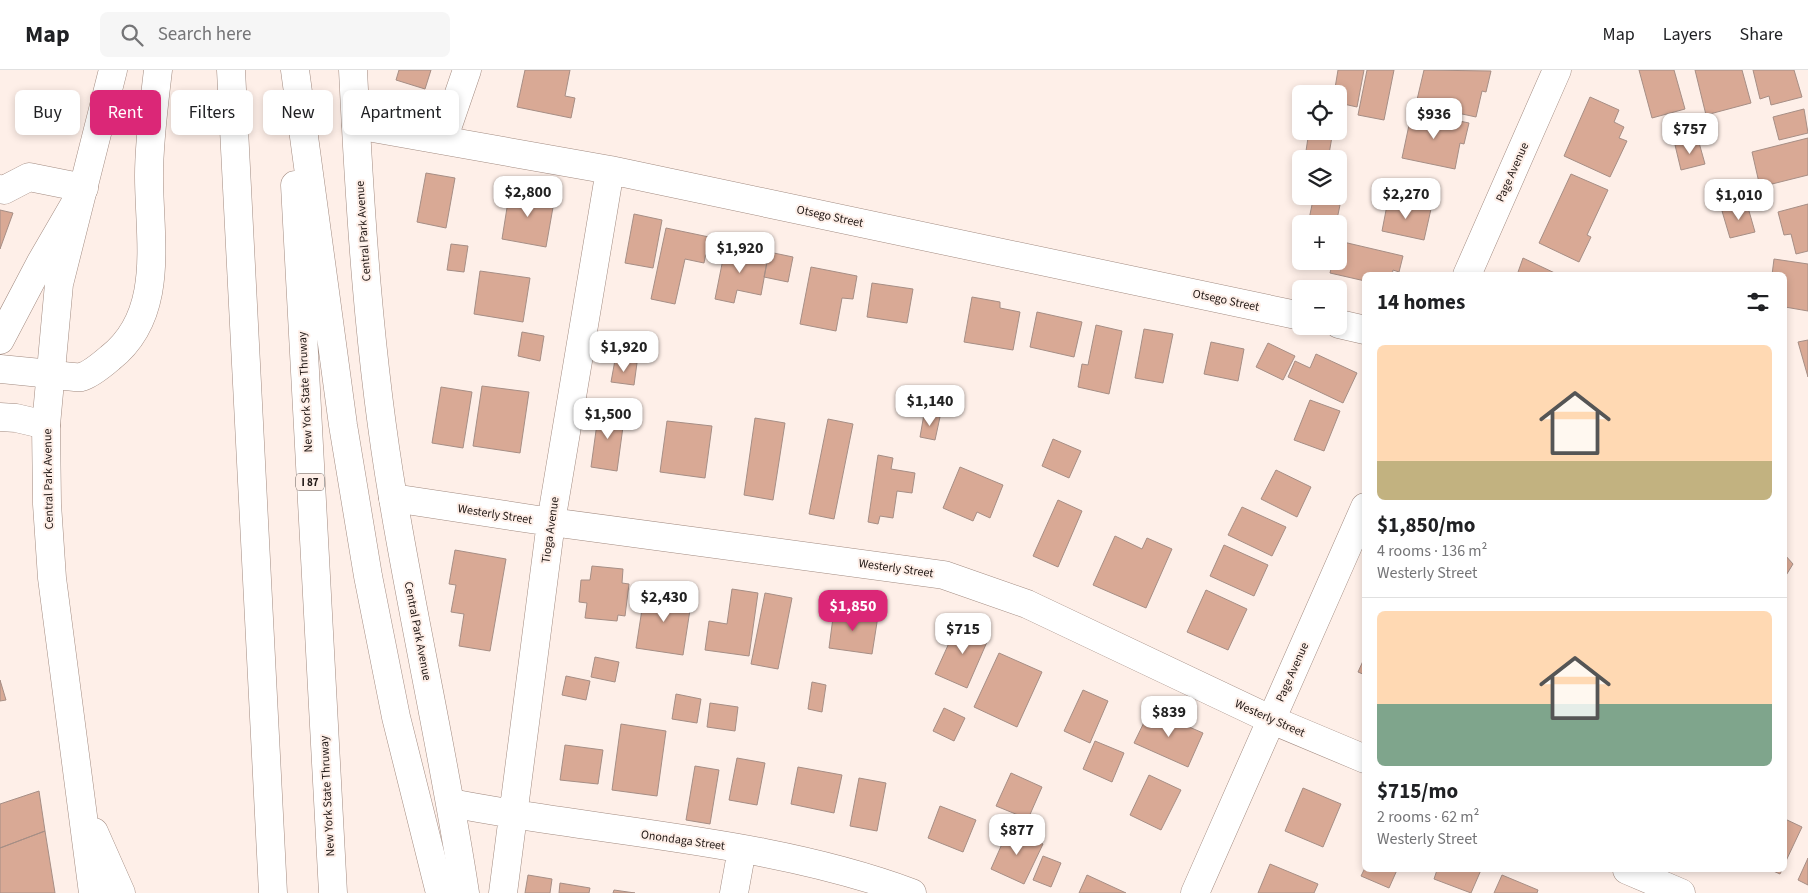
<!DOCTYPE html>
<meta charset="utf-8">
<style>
body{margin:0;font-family:"Source Sans 3",sans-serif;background:#f6f6f6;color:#202124;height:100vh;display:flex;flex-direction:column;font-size:19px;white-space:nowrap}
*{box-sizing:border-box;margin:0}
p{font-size:16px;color:#757577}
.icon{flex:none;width:28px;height:28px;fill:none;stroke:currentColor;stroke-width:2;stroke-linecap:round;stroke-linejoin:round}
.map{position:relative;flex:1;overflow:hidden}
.drawer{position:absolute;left:1362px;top:202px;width:425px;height:600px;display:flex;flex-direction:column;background:#fff;border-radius:8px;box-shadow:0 2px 8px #0003}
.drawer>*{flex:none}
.hud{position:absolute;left:15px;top:20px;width:475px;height:45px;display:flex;gap:10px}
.fabs{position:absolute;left:1292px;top:15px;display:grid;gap:10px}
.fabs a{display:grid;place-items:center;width:55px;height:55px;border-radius:8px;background:#fff;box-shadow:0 2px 8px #0003;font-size:25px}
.price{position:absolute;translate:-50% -42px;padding:0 11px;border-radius:10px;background:#fff;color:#222;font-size:16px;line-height:32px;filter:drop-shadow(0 1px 2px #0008)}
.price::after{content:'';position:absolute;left:50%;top:30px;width:15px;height:11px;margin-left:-8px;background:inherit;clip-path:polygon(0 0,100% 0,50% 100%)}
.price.on{background:#db2777;color:#fff}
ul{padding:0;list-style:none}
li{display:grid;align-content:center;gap:10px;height:265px;padding:0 15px}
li+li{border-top:1px solid #e0e0e0}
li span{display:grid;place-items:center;height:155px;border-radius:8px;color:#555}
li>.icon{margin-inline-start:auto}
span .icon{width:90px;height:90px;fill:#fffc;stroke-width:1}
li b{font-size:21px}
h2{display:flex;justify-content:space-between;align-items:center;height:60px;padding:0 15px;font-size:21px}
.pill{padding:0 18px;border-radius:8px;background:#fff;box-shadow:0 2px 8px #0003;font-size:18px;line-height:45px}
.pill.on{background:#db2777;color:#fff}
header{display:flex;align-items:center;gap:30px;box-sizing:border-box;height:70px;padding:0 25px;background:#fff;border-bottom:1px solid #e0e0e0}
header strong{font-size:24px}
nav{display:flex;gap:28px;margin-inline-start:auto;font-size:18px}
.search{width:350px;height:45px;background:#f6f6f6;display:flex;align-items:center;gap:12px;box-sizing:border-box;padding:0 18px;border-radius:8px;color:#757577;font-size:19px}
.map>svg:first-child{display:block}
.building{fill:#d9a995;stroke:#a68e85}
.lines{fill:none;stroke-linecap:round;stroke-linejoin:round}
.minor-casing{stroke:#a28b81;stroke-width:29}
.major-casing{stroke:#a28b81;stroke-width:29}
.highway-casing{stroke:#a28b81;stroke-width:29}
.minor{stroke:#fff;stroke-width:28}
.major{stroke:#fff;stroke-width:28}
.highway{stroke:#fff;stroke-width:28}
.labels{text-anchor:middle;stroke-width:4;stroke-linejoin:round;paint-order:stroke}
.shield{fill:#feefe8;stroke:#635854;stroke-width:1}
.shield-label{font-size:11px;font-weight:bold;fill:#201714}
.street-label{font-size:12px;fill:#201714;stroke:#feefe8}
</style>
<header>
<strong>Map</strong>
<div class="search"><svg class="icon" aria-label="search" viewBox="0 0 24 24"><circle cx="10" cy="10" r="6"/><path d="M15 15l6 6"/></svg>Search here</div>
<nav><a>Map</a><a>Layers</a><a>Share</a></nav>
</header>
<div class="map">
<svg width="1808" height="823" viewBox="0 0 1808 823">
<rect width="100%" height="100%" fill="#feefe8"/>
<path class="building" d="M 399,0 L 431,0 L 425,19 L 396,10 Z
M 525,0 L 570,0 L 565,26 L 575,28 L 571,48 L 517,37 Z
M 1338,0 L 1364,0 L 1357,37 L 1339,33 L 1339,24 L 1334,24 Z
M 1367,0 L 1394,0 L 1384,50 L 1358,45 Z
M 1424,0 L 1491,1 L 1486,22 L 1482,21 L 1476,47 L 1416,34 Z
M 1639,0 L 1674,0 L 1685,39 L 1652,48 Z
M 1695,0 L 1742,0 L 1751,33 L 1706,45 Z
M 1753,0 L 1794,0 L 1802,27 L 1771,35 L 1769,26 L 1760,29 Z
M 1590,27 L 1619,40 L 1614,52 L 1624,57 L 1619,68 L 1627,71 L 1610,107 L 1564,86 Z
M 1804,39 L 1808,63 L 1779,70 L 1773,47 Z
M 1412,41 L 1469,53 L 1464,74 L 1460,73 L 1455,99 L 1402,88 Z
M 1309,61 L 1333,61 L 1329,84 L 1306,81 Z
M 1808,68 L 1808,105 L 1760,117 L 1752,82 Z
M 1698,69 L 1705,94 L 1681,100 L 1675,75 Z
M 426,103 L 455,108 L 446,158 L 417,152 Z
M 1571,104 L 1608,120 L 1587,165 L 1591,167 L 1579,192 L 1539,173 Z
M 510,119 L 555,126 L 546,177 L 502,169 Z
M 1313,130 L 1340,135 L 1336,154 L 1308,154 Z
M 1388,130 L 1431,139 L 1424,170 L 1382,161 Z
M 1747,134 L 1755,162 L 1730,168 L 1722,141 Z
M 1808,134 L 1808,181 L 1796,184 L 1791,164 L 1784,165 L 1778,142 Z
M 0,140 L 13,143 L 0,179 Z
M 634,144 L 662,150 L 653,198 L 625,193 Z
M 666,158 L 709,167 L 704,193 L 685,189 L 675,234 L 651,229 Z
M 1339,171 L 1403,186 L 1399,202 L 1393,200 L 1392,205 L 1365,205 L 1365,211 L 1330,203 L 1333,191 L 1339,191 Z
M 451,174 L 468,176 L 464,202 L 447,200 Z
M 726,174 L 751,179 L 750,188 L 767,192 L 761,225 L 737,220 L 734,233 L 715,229 Z
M 769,182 L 793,187 L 788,212 L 764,207 Z
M 1523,188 L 1559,205 L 1517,205 Z
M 1774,189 L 1808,194 L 1808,241 L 1785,237 L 1785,205 L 1772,205 Z
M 811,197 L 857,206 L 853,229 L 842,228 L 836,261 L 800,254 Z
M 480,201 L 530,208 L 523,252 L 474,244 Z
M 872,213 L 913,219 L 907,253 L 867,247 Z
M 972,227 L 1000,232 L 1000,238 L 1020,242 L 1013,280 L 964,272 Z
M 1037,242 L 1082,252 L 1074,287 L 1030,277 Z
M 1096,255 L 1122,261 L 1109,324 L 1078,317 L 1082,294 L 1088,295 Z
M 1144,259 L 1173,264 L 1163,313 L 1135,308 Z
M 522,262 L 544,266 L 540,291 L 518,286 Z
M 1808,270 L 1808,307 L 1798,272 Z
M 619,271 L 641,274 L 639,289 L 617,286 Z
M 1211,272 L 1244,279 L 1238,311 L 1204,304 Z
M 1268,273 L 1295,286 L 1283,310 L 1256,297 Z
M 1316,284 L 1357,303 L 1343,333 L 1288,307 L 1295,291 L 1310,298 Z
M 615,290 L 637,293 L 634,315 L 611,312 Z
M 482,316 L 529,322 L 520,383 L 473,376 Z
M 441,317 L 472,322 L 463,378 L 432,373 Z
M 1310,330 L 1340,341 L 1324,381 L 1294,370 Z
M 599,339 L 625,342 L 617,401 L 591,397 Z
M 924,344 L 940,347 L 935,370 L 920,367 Z
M 755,348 L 785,353 L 773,430 L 744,425 Z
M 828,349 L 853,354 L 834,449 L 809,444 Z
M 667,351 L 712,356 L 705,408 L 660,402 Z
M 1053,369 L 1081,381 L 1069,408 L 1042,396 Z
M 878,385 L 893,388 L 891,399 L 915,403 L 912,423 L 897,421 L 893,448 L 880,446 L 878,454 L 868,452 Z
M 960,397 L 1003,415 L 990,448 L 977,442 L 973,451 L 943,438 Z
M 1276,400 L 1311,417 L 1297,447 L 1261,429 Z
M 1058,430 L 1082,441 L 1058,497 L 1033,486 Z
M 1242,437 L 1286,457 L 1272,486 L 1228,465 Z
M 1115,466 L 1142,479 L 1147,468 L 1172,479 L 1146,538 L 1093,515 Z
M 1224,475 L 1268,495 L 1254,526 L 1210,506 Z
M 455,480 L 506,489 L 490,581 L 459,576 L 464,544 L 451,542 L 456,515 L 449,514 Z
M 1785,485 L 1793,494 L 1785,507 Z
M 592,496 L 623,499 L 622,513 L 629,514 L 625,546 L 618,545 L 617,551 L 585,548 L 587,533 L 579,532 L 581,510 L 590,510 Z
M 732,519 L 758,523 L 749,586 L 705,580 L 709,551 L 727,554 Z
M 645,520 L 692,527 L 683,585 L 636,578 Z
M 1206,520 L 1247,539 L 1228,580 L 1187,562 Z
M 765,523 L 792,528 L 778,599 L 751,594 Z
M 834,540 L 878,546 L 872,584 L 829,578 Z
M 959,551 L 990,565 L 967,618 L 935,604 Z
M 999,583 L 1042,602 L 1017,657 L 974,637 Z
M 595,587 L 619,592 L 615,612 L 591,607 Z
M 1363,591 L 1365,591 L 1365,605 L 1358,602 Z
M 566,606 L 590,611 L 586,630 L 562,625 Z
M 0,610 L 6,630 L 0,631 Z
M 812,612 L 826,615 L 822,642 L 808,639 Z
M 1083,620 L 1108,631 L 1090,673 L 1064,661 Z
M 676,624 L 701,629 L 697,653 L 672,649 Z
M 710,633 L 738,637 L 735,661 L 707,657 Z
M 944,638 L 965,648 L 954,671 L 933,661 Z
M 1150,640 L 1203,663 L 1188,697 L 1134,673 Z
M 621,654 L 666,661 L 657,726 L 612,720 Z
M 1095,671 L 1124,683 L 1112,712 L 1083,699 Z
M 565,675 L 603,680 L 598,714 L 560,710 Z
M 737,688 L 765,693 L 757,735 L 729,730 Z
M 695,696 L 719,700 L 710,754 L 686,750 Z
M 798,697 L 842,705 L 834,743 L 791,734 Z
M 1011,703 L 1042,717 L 1028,749 L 996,736 Z
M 1149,705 L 1181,720 L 1161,760 L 1130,745 Z
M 859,708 L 886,713 L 877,761 L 850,756 Z
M 1303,718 L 1341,734 L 1323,777 L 1285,761 Z
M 39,721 L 45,761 L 0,778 L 0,734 Z
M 940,736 L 976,750 L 963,782 L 928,768 Z
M 1785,749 L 1802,757 L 1785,793 Z
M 1009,758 L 1043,774 L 1024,814 L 991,799 Z
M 45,761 L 55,823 L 0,823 L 0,778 Z
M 1043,786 L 1061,793 L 1051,817 L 1033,810 Z
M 1808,788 L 1808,815 L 1798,810 Z
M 1270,794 L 1318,814 L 1314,823 L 1258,823 Z
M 1365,798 L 1365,800 L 1397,800 L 1389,818 L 1361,806 Z
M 1437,800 L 1481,800 L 1471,823 L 1434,809 Z
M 1771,800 L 1782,800 L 1780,804 Z
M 528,805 L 552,809 L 550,823 L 525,823 Z
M 1087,805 L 1126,823 L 1079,823 Z
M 1502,805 L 1538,820 L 1537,823 L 1494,823 Z
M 560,813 L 590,818 L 589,823 L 559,823 Z
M 614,820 L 635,823 L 613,823 Z"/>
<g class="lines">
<defs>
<path id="minor" d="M 356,55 L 610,100 L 1301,246
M 443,70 L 467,0
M 0,119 L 4,120 L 29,107 L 84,118 L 41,192 L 0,270
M 1467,205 L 1557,0
M 1339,254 L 1365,260
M 0,299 L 51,304
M 0,347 L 16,348 L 46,355
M 393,428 L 551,452 L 944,505 L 1027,534 L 1272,650 L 1365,689
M 451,733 C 603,763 767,769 912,823
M 1627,800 L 1681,823
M 503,823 L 551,452 L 610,100
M 734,823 L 742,779
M 1195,823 L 1365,437"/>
<path id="major" d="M 353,0 C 360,143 369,287 393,428 C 415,560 445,691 465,823
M 94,762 L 121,823
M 93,823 L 52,508 L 47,434 L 46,355 L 59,214 L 113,0"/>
<path id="highway" d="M 231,0 L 273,823
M 295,0 L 343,355 L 368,506 L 396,647 L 440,823
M 295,115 L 333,823
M 51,304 C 60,305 72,308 81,307 C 90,305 103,294 110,288 C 166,244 149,169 149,106 C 149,71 154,35 158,0"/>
</defs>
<use href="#minor" class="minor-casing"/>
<use href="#major" class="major-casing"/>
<use href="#highway" class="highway-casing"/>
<use href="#minor" class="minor"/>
<use href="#major" class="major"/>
<use href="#highway" class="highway"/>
</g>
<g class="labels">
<rect class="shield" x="296" y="403.5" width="28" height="17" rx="4"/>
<g class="shield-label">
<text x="310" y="416">I 87</text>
</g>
<g class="street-label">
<text transform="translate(1512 102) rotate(-66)" y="4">Page Avenue</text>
<text transform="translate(830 146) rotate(12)" y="4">Otsego Street</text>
<text transform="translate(363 161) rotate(-94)" y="4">Central Park Avenue</text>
<text transform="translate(1226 230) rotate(12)" y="4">Otsego Street</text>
<text transform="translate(305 322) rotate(-93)" y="4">New York State Thruway</text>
<text transform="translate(48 409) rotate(-91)" y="4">Central Park Avenue</text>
<text transform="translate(495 444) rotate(9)" y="4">Westerly Street</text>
<text transform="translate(550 460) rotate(-82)" y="4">Tioga Avenue</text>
<text transform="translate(896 498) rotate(8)" y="4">Westerly Street</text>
<text transform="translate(418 561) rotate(79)" y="4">Central Park Avenue</text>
<text transform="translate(1292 602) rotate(-66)" y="4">Page Avenue</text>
<text transform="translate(1270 648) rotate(24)" y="4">Westerly Street</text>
<text transform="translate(327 726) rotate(-93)" y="4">New York State Thruway</text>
<text transform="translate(683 770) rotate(8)" y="4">Onondaga Street</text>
</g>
</g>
</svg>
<div class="fabs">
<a><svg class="icon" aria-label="locate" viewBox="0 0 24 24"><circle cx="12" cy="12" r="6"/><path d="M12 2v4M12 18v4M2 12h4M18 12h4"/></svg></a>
<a><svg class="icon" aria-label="layers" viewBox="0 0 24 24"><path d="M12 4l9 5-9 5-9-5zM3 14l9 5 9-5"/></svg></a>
<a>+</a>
<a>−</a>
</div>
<b class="price" style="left:1434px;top:70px">$936</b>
<b class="price" style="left:1690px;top:85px">$757</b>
<b class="price" style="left:528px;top:148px">$2,800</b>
<b class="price" style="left:1406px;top:150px">$2,270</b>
<b class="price" style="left:1739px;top:151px">$1,010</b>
<b class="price" style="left:740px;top:204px">$1,920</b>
<b class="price" style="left:624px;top:303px">$1,920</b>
<b class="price" style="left:930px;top:357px">$1,140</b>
<b class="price" style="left:608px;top:370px">$1,500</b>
<b class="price" style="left:664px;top:553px">$2,430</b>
<b class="price on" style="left:853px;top:562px">$1,850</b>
<b class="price" style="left:963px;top:585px">$715</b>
<b class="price" style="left:1169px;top:668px">$839</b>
<b class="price" style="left:1017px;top:786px">$877</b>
<div class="hud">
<a class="pill">Buy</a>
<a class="pill on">Rent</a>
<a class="pill">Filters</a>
<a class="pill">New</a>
<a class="pill">Apartment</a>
</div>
<section class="drawer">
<h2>14 homes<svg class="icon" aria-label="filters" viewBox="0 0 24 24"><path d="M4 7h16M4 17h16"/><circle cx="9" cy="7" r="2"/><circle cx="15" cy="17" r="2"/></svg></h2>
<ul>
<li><span style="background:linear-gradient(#ffd9b3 75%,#c2b280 0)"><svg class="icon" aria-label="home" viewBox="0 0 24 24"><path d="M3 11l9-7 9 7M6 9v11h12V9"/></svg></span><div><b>$1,850/mo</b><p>4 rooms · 136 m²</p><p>Westerly Street</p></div></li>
<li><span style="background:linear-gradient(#ffd9b3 60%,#7fa58c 0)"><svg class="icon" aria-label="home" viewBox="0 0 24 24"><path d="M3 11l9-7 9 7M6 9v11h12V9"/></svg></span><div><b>$715/mo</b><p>2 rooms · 62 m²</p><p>Westerly Street</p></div></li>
</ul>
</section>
</div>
